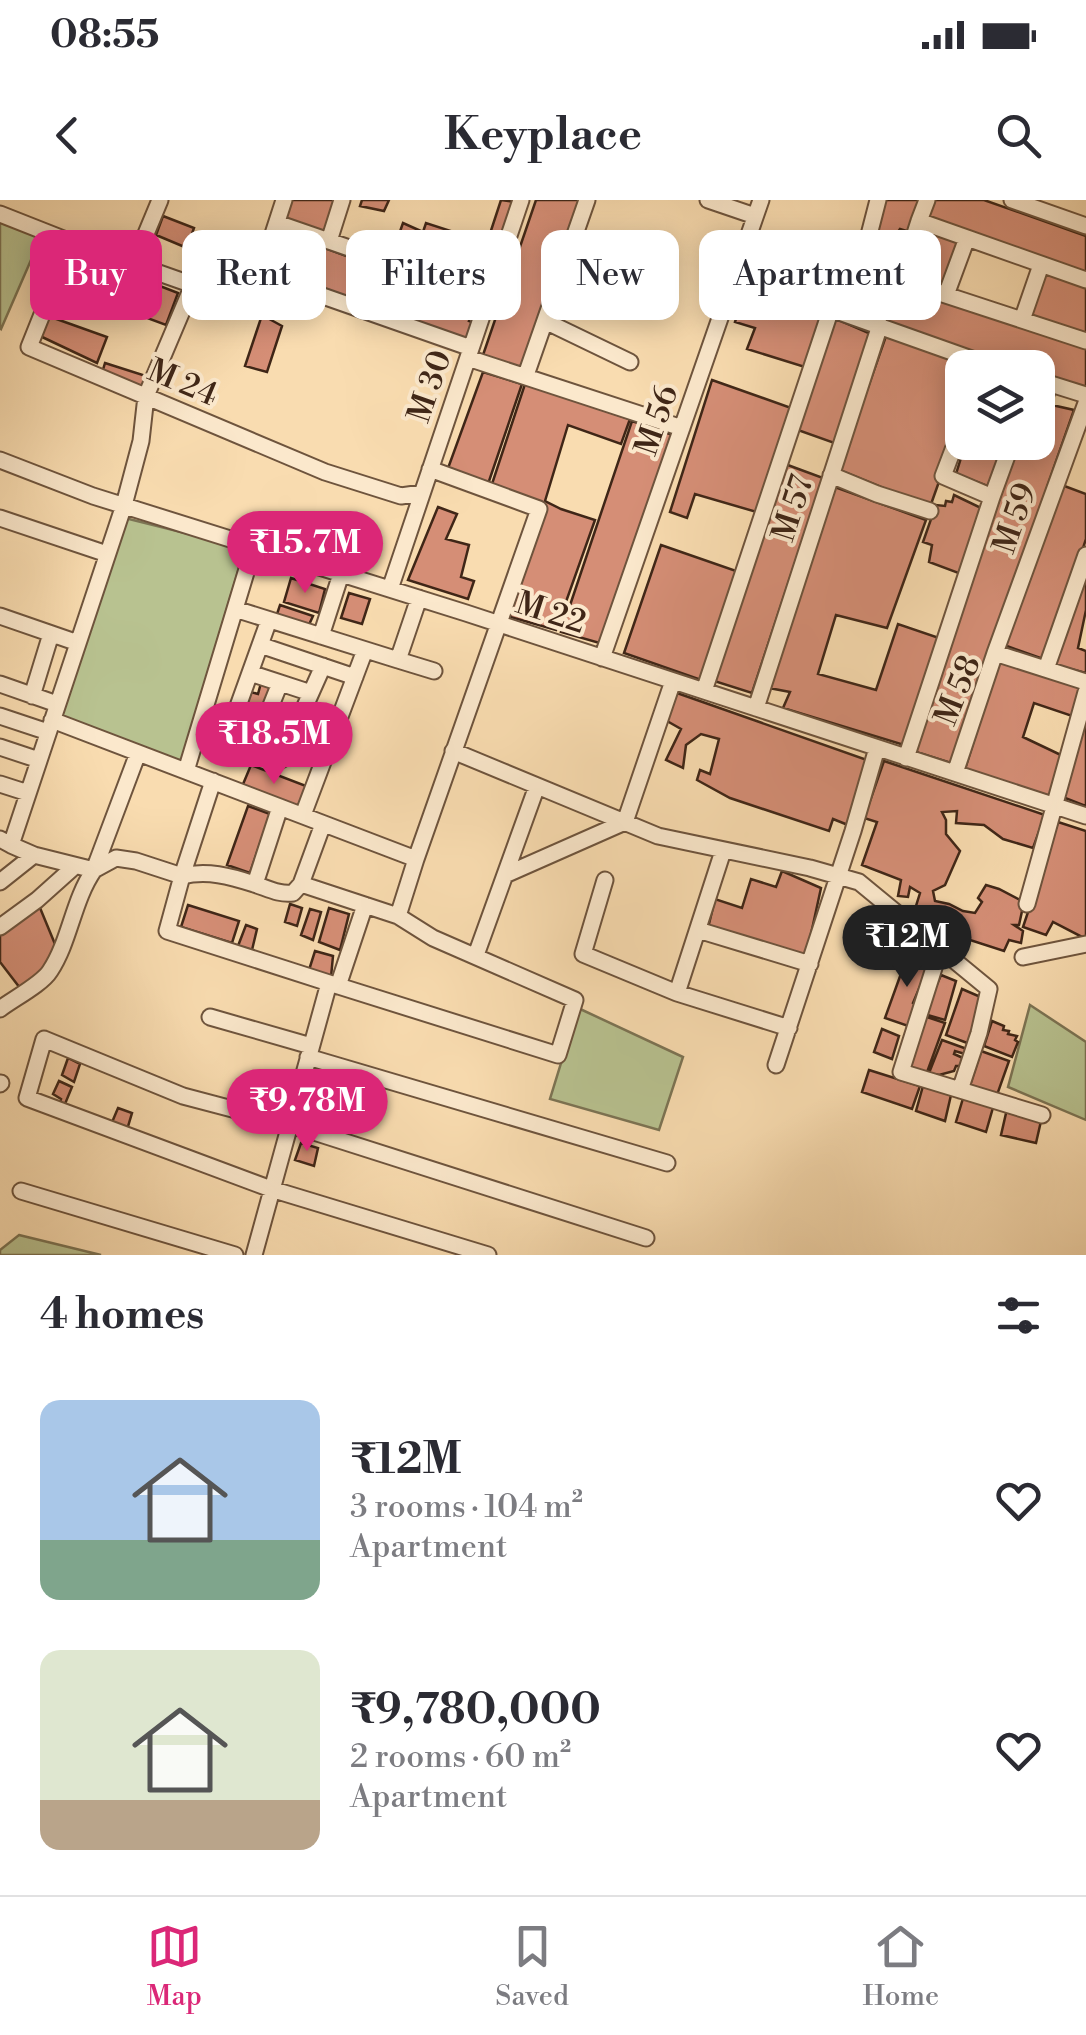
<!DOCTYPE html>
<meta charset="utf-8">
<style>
body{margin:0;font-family:"Libre Bodoni",serif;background:#f7f7f7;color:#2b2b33;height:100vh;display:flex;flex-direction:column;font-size:38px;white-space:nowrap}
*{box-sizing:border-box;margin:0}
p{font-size:32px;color:#7c7c81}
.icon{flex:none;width:55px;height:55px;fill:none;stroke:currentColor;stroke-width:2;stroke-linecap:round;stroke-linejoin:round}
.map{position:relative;height:1055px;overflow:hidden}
.sheet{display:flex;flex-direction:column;background:#fff;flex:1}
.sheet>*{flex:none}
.hud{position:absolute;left:30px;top:30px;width:1028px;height:90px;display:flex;gap:20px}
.controls{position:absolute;left:945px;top:150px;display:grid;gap:20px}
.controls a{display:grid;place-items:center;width:110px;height:110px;border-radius:20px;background:#fff;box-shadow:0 5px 25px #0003;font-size:50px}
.price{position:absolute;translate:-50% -85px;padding:0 22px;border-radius:35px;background:#db2777;color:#fff;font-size:32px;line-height:65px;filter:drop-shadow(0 2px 5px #0008)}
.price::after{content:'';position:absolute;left:50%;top:60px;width:30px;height:22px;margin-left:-15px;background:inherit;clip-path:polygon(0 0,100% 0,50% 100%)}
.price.current{background:#222;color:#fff}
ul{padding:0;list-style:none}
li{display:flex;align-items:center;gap:30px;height:250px;padding:0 40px}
li span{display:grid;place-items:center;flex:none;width:280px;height:200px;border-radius:20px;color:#555}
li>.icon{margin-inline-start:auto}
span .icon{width:120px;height:120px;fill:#fffc;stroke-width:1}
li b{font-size:42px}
h2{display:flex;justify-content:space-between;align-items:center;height:120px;padding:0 40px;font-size:42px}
.chip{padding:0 35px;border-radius:20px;background:#fff;box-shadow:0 5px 25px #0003;font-size:35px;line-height:90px}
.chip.current{background:#db2777;color:#fff}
.status{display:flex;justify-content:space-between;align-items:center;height:70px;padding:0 50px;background:#fff;direction:ltr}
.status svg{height:28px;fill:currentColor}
header{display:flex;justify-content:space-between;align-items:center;height:130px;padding:0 40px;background:#fff;font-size:45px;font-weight:700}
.dock{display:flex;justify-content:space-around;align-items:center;height:140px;border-top:2px solid #e1e1e2;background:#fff;font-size:28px;color:#7c7c81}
.dock a{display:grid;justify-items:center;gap:5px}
.dock .current{color:#db2777}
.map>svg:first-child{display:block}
.green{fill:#b8c290;stroke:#7c7454;stroke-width:2.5}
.building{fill:#d58e76;stroke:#3f2617;stroke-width:2.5}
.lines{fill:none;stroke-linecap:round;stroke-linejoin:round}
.minor-casing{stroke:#6e543d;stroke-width:19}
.minor{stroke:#fbe8cc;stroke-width:15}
.labels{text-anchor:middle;stroke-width:8;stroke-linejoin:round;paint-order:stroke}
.street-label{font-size:32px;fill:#3f2617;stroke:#fbe8cc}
</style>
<div class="status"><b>08:55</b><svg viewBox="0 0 49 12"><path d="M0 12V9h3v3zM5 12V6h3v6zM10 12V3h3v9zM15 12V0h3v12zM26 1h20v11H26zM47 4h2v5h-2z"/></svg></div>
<header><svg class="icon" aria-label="back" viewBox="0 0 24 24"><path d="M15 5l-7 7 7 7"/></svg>Keyplace<svg class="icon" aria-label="search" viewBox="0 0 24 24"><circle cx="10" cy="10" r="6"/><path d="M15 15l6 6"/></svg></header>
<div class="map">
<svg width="1086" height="1055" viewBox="0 0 1086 1055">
<rect width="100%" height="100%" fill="#f9dcb0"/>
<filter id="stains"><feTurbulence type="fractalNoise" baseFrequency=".002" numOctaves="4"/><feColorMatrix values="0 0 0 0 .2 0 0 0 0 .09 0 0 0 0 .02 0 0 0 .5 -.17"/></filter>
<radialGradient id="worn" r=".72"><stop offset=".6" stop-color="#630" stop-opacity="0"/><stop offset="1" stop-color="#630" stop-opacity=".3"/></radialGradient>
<path class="green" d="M 0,22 L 41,37 L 1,129 L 0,128 Z
M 125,318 L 245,348 L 180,566 L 60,518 Z
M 1030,805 L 1086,842 L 1086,920 L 1008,887 Z
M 578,808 L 683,857 L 659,930 L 550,899 Z
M 19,1035 L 101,1055 L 0,1055 L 0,1050 Z"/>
<path class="building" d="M 291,0 L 339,0 L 328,38 L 283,22 Z
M 362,0 L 389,0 L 384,11 L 360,6 Z
M 501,0 L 515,2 L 487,92 L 391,57 L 403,23 L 423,32 L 426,23 L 466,36 L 460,49 L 483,55 Z
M 536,0 L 582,0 L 524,169 L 483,155 Z
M 885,0 L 925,0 L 913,33 L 900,29 L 891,42 L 873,35 Z
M 934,0 L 984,0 L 1086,36 L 1086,72 L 927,17 Z
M 163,16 L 194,28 L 187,48 L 156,35 Z
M 921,27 L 961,42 L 946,86 L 906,78 Z
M 284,36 L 315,46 L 308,66 L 318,70 L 325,48 L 373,66 L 359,106 L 283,78 L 289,58 L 278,53 Z
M 75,53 L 178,93 L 166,125 L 58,85 Z
M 202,66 L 246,79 L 241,100 L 235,98 L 232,111 L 192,97 Z
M 383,68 L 410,78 L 407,97 L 417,102 L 422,81 L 478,101 L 469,121 L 475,123 L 468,141 L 371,105 Z
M 1043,70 L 1086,86 L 1086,137 L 1026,117 Z
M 857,72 L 1086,147 L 1086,191 L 1038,174 L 1038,168 L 1020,168 L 849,108 L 856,92 L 847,88 Z
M 250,82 L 271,90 L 264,110 L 243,102 Z
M 745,91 L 824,117 L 808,168 L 747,149 L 755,128 L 735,122 Z
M 262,115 L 282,126 L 267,172 L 245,166 Z
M 48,116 L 107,137 L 97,163 L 40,136 Z
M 832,117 L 871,134 L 837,244 L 795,229 Z
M 886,136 L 980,168 L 962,168 L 962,217 L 930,307 L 839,270 Z
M 105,163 L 146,176 L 141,190 L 102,173 Z
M 483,172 L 522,184 L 487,287 L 447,271 Z
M 712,180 L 794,209 L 760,313 L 695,294 L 687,318 L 670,312 Z
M 525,184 L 630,219 L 621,244 L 568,225 L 545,301 L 561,309 L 595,320 L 556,430 L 507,416 L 545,306 L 491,287 Z
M 1038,187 L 1055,192 L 1052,205 L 1074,210 L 951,563 L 913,551 L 1019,242 L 1038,242 Z
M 632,221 L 673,235 L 603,444 L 561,432 Z
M 966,242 L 1007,242 L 990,287 L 956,274 Z
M 785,264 L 823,278 L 752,493 L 711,480 Z
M 1059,284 L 1086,294 L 1086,339 L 1046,460 L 1004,445 Z
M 832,286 L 926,320 L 887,428 L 836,415 L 818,474 L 876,490 L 898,424 L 942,439 L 904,545 L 783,508 L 790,492 L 769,488 Z
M 954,295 L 983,309 L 961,374 L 929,362 L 932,345 L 923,342 L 936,305 L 945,306 L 946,301 L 952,302 Z
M 438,307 L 457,314 L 446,339 L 469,345 L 461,377 L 474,381 L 468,399 L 408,380 Z
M 299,332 L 322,340 L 316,355 L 294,347 Z
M 661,345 L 739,372 L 704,481 L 624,453 Z
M 1086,369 L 1086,410 L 1078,448 L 1086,451 L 1086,473 L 1052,464 Z
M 291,378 L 325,389 L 319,413 L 284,402 Z
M 349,393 L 370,399 L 362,424 L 341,418 Z
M 280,405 L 313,416 L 307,429 L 275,420 Z
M 1000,458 L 1083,485 L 1075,517 L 1034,503 L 1023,537 L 1063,556 L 1050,598 L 965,569 Z
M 261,483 L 274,488 L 260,525 L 236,516 L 247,491 L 258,494 Z
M 677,493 L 867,560 L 848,625 L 833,619 L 829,631 L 730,598 L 697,580 L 700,570 L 710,574 L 719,539 L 701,534 L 686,545 L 683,568 L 666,560 L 681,529 L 667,521 Z
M 1086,505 L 1086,606 L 1060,596 Z
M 884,561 L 1045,615 L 1033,648 L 1003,639 L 984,625 L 956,623 L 957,611 L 942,612 L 946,620 L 946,634 L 960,651 L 945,685 L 933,691 L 935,701 L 949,704 L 963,711 L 975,713 L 982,702 L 978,698 L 986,685 L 999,689 L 1024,702 L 1019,725 L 1014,725 L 1023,731 L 1021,743 L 1009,740 L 1004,751 L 939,730 L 945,717 L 916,706 L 920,693 L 910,687 L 908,697 L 898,696 L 901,680 L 862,665 L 877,622 L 864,618 Z
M 251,565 L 306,586 L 300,609 L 241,589 Z
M 248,606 L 270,614 L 250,673 L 227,665 Z
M 1058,622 L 1086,631 L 1086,739 L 1053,722 L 1046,735 L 1023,727 Z
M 782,671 L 821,688 L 806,757 L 708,728 L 715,699 L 742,708 L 751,679 L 776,687 Z
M 38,703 L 57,749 L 45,771 L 20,788 L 0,762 L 0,731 Z
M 290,704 L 302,708 L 297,726 L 285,722 Z
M 188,705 L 239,721 L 232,743 L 181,727 Z
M 329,708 L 349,714 L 340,750 L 319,742 Z
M 310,709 L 321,712 L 313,740 L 301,735 Z
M 246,725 L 257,729 L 252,750 L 238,746 Z
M 912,743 L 917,744 L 914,760 L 929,765 L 913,803 L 918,806 L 911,827 L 885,818 Z
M 315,751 L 333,756 L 331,777 L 309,770 Z
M 941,775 L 956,781 L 945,820 L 924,814 Z
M 962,789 L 983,798 L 970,844 L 946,835 Z
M 924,816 L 945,823 L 926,875 L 904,868 Z
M 992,821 L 1004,826 L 1003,830 L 1009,831 L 1008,834 L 1017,836 L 1015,840 L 1018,842 L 1012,857 L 984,846 Z
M 882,829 L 899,836 L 892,859 L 874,852 Z
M 942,840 L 967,849 L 965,854 L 955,851 L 954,854 L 963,858 L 960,866 L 956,866 L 954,871 L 939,875 L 929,873 Z
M 981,851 L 1009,861 L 997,895 L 970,885 Z
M 68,858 L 80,864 L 74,882 L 62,875 Z
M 869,870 L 920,886 L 912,909 L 862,892 Z
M 323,873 L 353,882 L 347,902 L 316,892 Z
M 59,881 L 72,887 L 65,904 L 60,902 L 61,899 L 53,894 Z
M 923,886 L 951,895 L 945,921 L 916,911 Z
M 964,895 L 994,904 L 986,932 L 956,922 Z
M 313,899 L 326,904 L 320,924 L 307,920 Z
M 118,908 L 132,913 L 126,933 L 110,927 Z
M 1007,909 L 1041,921 L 1036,943 L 1001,935 Z
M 301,943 L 318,948 L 314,966 L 295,960 Z"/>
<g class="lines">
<defs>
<path id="minor" d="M 708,0 L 755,16
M 878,0 L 861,66 L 900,80
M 1012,0 L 1086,26
M 0,14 L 71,42 L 193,85 L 203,54 L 471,148
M 919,21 L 927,0
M 277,23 L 488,96
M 329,41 L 342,0
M 71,42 L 29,147 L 325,272 L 401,296 L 422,293
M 133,65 L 160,0
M 260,74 L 284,0
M 735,75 L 997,168
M 1086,80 L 919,21 L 900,80 L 1086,141
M 946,95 L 967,38
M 1022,120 L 1041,65
M 545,121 L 630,162
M 468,158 L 682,228
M 526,175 L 587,0
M 1038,180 L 1086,195
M 0,260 L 93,296 L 466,413 L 1086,616
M 831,275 L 877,294 L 930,311
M 992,297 L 1012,242
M 0,318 L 107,354
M 390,389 L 521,0
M 235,409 L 398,460 L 419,398
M 0,416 L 78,443
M 321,436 L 341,374
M 260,445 L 355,477
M 995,453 L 1086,203
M 602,458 L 761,0
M 398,460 L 434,471
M 1046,469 L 1086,355
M 250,473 L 311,493
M 0,484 L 57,504
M 704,491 L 831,109
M 32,496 L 51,434
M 756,508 L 880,125
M 0,516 L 48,532
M 52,520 L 416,659 L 539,309 L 430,269
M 0,547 L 39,560
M 223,548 L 269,420
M 453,551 L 658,636 L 810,668 L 859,682 L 989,789 L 979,833 L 960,890
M 252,553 L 280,483
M 906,558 L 992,297 L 943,276 L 962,226
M 281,560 L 323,466
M 186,571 L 254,346
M 955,573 L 995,453 L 1086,482
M 0,584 L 28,593
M 303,615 L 365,450
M 0,639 L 11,645 L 124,305 L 141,241 L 146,196 L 193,85
M 723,651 L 677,793 L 789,828
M 94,670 L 116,658 L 136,661 L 182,676 L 167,731 L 329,783 L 254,1055
M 94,670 L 138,553
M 505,675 L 625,622 L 673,481
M 182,676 C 207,670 230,676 254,684 C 267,688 279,695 293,693 L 301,684 L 323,624
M 182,676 L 213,581
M 605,680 L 583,754 L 677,793
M 0,682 L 34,655
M 255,684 L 280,607
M 301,684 L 398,716 L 433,738 L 575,800 L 558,855 L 329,783
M 1027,704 L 1086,492
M 398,716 L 416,659
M 0,727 L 37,700 L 75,666
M 698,730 L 810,764
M 940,749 L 901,872 L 1042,915
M 476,755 L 537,586
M 1023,757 L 1086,744
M 338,786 L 365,705
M 0,809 C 13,799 42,784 50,771 C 70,741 73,700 94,670 L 34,655 L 11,645
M 210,817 L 311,846
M 308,857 L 667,963
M 776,865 L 853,631 L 877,548
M 0,884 L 1,883
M 21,991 L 235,1055
M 488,1055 L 271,989 L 27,898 L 44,839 L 183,896 L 289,924 L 646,1038"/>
</defs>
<use href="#minor" class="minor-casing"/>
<use href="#minor" class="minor"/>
</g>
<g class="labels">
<g class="street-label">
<text transform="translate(183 182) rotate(23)" y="11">M 24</text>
<text transform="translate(429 186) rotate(-71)" y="11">M 30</text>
<text transform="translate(656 220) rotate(-71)" y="11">M 56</text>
<text transform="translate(792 308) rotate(-72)" y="11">M 57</text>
<text transform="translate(1014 318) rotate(-71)" y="11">M 59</text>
<text transform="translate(551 412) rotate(18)" y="11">M 22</text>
<text transform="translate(957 490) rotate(-68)" y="11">M 58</text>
</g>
</g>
<rect width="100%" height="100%" filter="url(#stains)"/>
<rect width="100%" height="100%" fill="url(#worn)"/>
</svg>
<div class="controls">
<a><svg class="icon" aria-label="layers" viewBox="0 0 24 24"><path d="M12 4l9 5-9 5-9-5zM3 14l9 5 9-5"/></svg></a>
</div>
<b class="price" style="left:305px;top:396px">₹15.7M</b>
<b class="price" style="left:274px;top:587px">₹18.5M</b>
<b class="price current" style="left:907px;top:790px">₹12M</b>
<b class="price" style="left:307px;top:954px">₹9.78M</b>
<div class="hud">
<a class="chip current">Buy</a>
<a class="chip">Rent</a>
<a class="chip">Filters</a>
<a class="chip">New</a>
<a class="chip">Apartment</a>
</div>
</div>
<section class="sheet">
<h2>4 homes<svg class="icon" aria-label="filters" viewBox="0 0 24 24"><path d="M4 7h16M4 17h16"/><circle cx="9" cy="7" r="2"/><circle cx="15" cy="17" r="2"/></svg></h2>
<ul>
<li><span style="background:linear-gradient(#a9c7e8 70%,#7fa58c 0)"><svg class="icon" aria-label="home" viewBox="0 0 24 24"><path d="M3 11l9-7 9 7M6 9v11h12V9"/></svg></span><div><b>₹12M</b><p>3 rooms · 104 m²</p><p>Apartment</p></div><svg class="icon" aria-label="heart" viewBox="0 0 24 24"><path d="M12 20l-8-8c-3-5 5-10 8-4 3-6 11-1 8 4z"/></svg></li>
<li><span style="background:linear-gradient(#dfe7d0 75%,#b9a48a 0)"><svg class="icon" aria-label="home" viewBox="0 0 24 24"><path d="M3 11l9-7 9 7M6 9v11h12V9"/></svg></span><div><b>₹9,780,000</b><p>2 rooms · 60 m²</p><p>Apartment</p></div><svg class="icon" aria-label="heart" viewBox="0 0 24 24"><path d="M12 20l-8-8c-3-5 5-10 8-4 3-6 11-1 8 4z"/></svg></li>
</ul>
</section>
<nav class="dock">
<a class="current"><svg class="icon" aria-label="map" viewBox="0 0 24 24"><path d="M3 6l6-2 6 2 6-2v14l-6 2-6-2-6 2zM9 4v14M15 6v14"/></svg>Map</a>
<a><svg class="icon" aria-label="saved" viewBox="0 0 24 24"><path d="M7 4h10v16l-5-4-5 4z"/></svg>Saved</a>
<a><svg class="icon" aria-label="home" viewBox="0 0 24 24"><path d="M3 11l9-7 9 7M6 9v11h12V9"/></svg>Home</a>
</nav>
